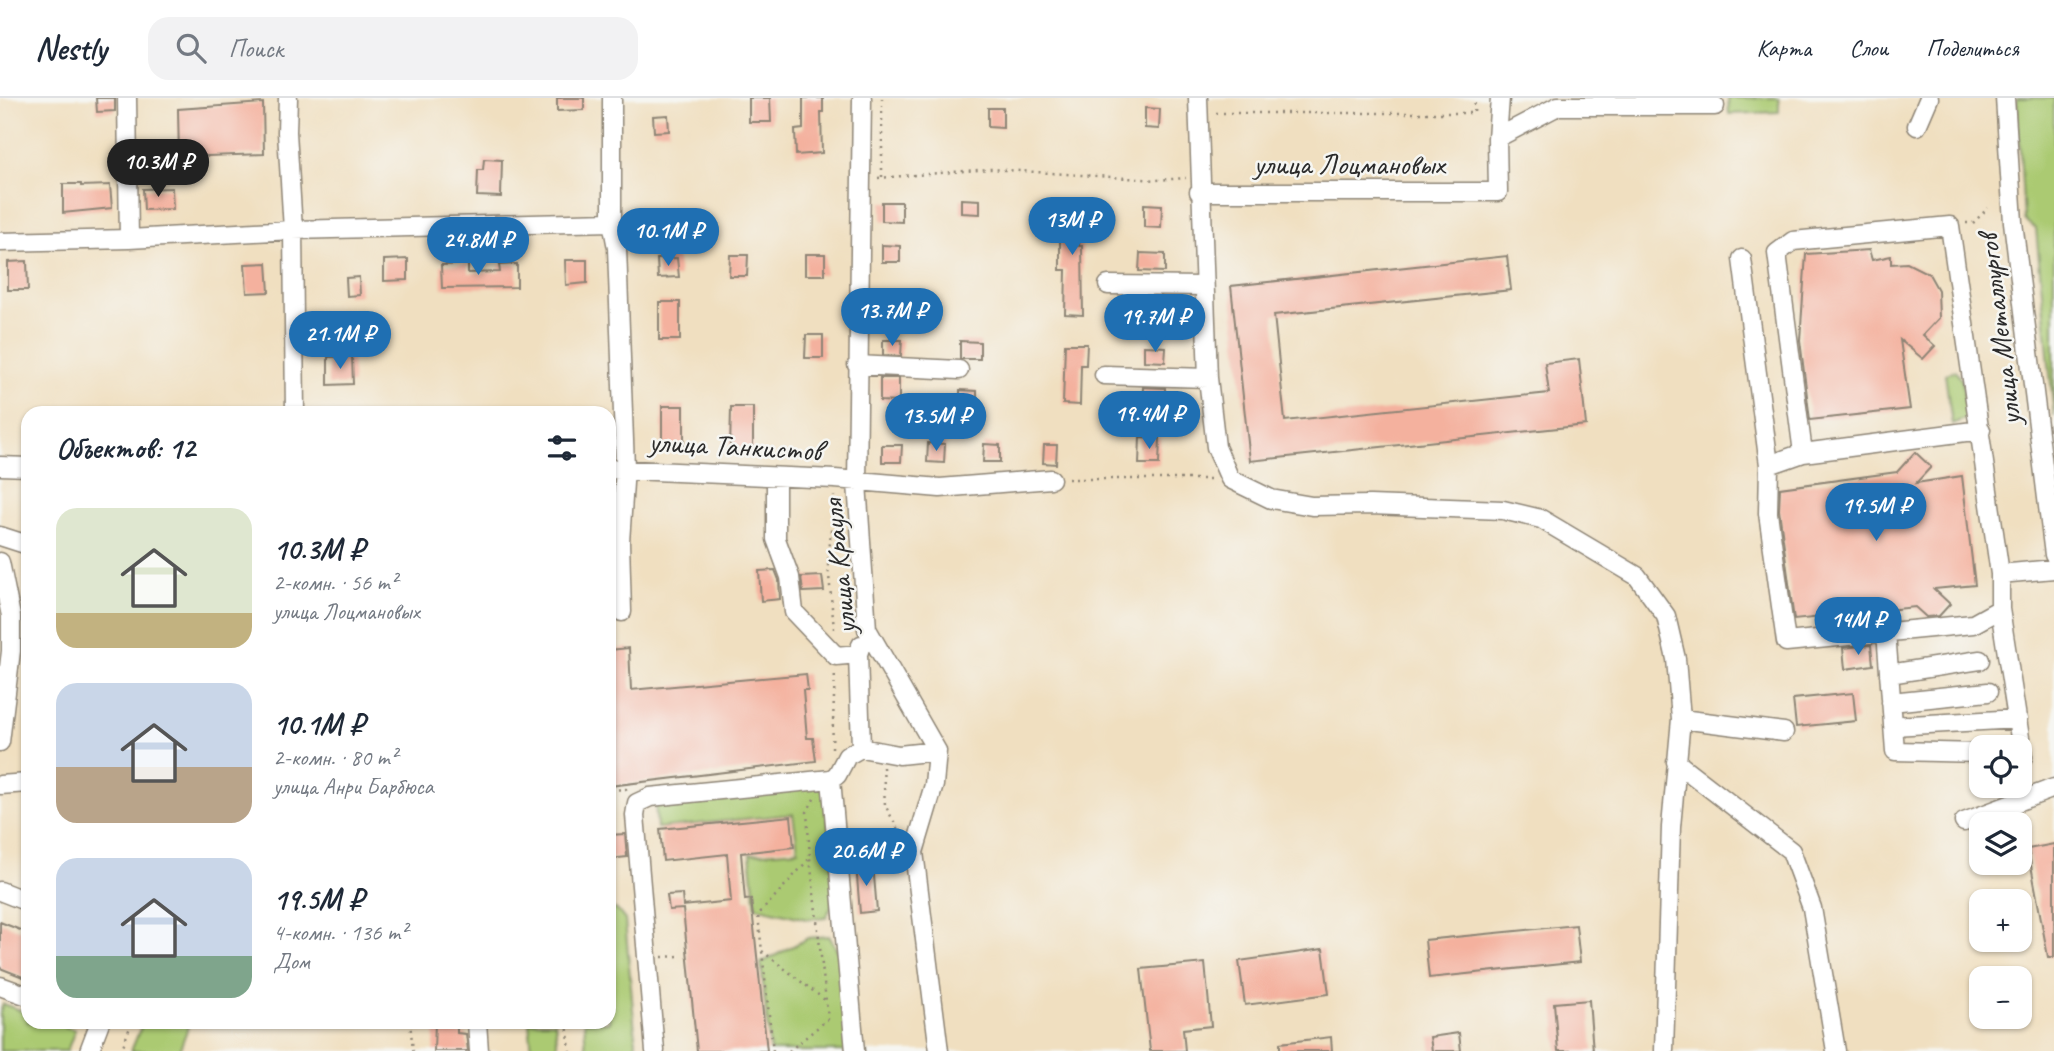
<!DOCTYPE html>
<html lang="ru">
<meta charset="utf-8">
<style>
body{margin:0;font-family:Caveat,sans-serif;background:#f2f2f3;color:#1f2937;height:100vh;display:flex;flex-direction:column;font-size:26px;white-space:nowrap}
*{box-sizing:border-box;margin:0}
p{font-size:23px;color:#747a83}
.icon{flex:none;width:38px;height:38px;fill:none;stroke:currentColor;stroke-width:2;stroke-linecap:round;stroke-linejoin:round}
.map{position:relative;flex:1;overflow:hidden}
.side{position:absolute;left:21px;top:308px;width:595px;height:623px;display:flex;flex-direction:column;background:#fff;border-radius:21px;box-shadow:0 2px 5px #0004}
.side>*{flex:none}
.buttons{position:absolute;left:1969px;top:637px;display:grid;gap:14px}
.buttons a{display:grid;place-items:center;width:63px;height:63px;border-radius:14px;background:#fff;box-shadow:0 2px 5px #0004;font-size:35px}
.price{position:absolute;translate:-50% -60px;padding:0 16px;border-radius:24px;background:#1f6fb2;color:#fff;font-size:23px;line-height:46px;filter:drop-shadow(0 2px 4px #0008)}
.price::after{content:'';position:absolute;left:50%;top:42px;width:21px;height:16px;margin-left:-10px;background:inherit;clip-path:polygon(0 0,100% 0,50% 100%)}
.price.active{background:#222;color:#fff}
ul{padding:0;list-style:none}
li{display:flex;align-items:center;gap:21px;height:175px;padding:0 35px}
li span{display:grid;place-items:center;flex:none;width:196px;height:140px;border-radius:21px;color:#555}
li>.icon{margin-inline-start:auto}
span .icon{width:84px;height:84px;fill:#fffc;stroke-width:1}
li b{font-size:30px}
h2{display:flex;justify-content:space-between;align-items:center;height:84px;padding:0 35px;font-size:30px}
header{display:flex;align-items:center;gap:42px;box-sizing:border-box;height:98px;padding:0 35px;background:#fff;border-bottom:2px solid #e0e1e3}
header strong{font-size:33px}
nav{display:flex;gap:38px;margin-inline-start:auto;font-size:24px}
.search{width:490px;height:63px;background:#f2f2f3;display:flex;align-items:center;gap:18px;box-sizing:border-box;padding:0 24px;border-radius:21px;color:#747a83;font-size:26px}
.map>svg:first-child{display:block}
.green{fill:#abca72;stroke:#6b7a4e;stroke-width:2}
.building{fill:#f4b19e}
.lines{fill:none;stroke-linecap:round;stroke-linejoin:round}
.minor-casing{stroke:#8e8576;stroke-width:21}
.path{stroke:#8e8576;stroke-width:2.5;stroke-dasharray:2 5;stroke-linecap:butt}
.minor{stroke:#fff;stroke-width:18}
.labels{text-anchor:middle;stroke-width:5;stroke-linejoin:round;paint-order:stroke}
.street-label{font-size:30px;fill:#2b2b2b;stroke:#f6f6f2}
</style>
<header>
<strong>Nestly</strong>
<div class="search"><svg class="icon" aria-label="search" viewBox="0 0 24 24"><circle cx="10" cy="10" r="6"/><path d="M15 15l6 6"/></svg>Поиск</div>
<nav><a>Карта</a><a>Слои</a><a>Поделиться</a></nav>
</header>
<div class="map">
<svg width="2054" height="953" viewBox="0 0 2054 953">
<rect width="100%" height="100%" fill="#f6f6f2"/>
<filter id="ink" filterUnits="userSpaceOnUse"><feTurbulence type="fractalNoise" baseFrequency=".0143" numOctaves="2"/><feDisplacementMap in="SourceGraphic" scale="14" xChannelSelector="R" yChannelSelector="G"/><feConvolveMatrix kernelMatrix="1 2 1 2 8 2 1 2 1" color-interpolation-filters="sRGB"/></filter>
<filter id="wash" filterUnits="userSpaceOnUse"><feTurbulence type="fractalNoise" baseFrequency=".00686" numOctaves="4" result="noise"/><feDisplacementMap in="SourceGraphic" scale="28" xChannelSelector="R" yChannelSelector="G"/><feGaussianBlur stdDeviation="1.57" result="paint"/><feColorMatrix in="noise" values="0 0 0 0 0 0 0 0 0 0 0 0 0 0 0 0 0 1.4 0 .05"/><feComposite in="paint" operator="in"/></filter>
<g filter="url(#wash)">
<rect width="100%" height="100%" fill="#f0dfc0"/>
<path class="green" d="M 1728,0 L 1779,0 L 1779,14 L 1729,16 Z
M 2017,0 L 2054,0 L 2054,318 L 2036,131 L 2024,122 Z
M 1955,273 L 1962,283 L 1967,320 L 1952,326 L 1945,276 Z
M 824,687 L 836,800 L 826,819 L 806,821 L 756,809 L 750,756 L 798,752 L 793,716 L 657,730 L 655,704 Z
M 609,809 L 617,812 L 625,822 L 636,945 L 631,953 L 586,952 L 584,924 L 609,924 Z
M 829,838 L 842,860 L 849,953 L 770,953 L 761,865 L 808,840 Z
M 3,906 L 28,915 L 28,924 L 53,924 L 75,932 L 67,953 L 0,953 L 0,915 Z
M 143,924 L 190,924 L 179,953 L 131,953 Z
M 529,924 L 555,924 L 558,952 L 532,953 Z"/>
<g id="blocks">
<path class="building" d="M 96,0 L 115,0 L 115,13 L 97,14 Z
M 557,0 L 584,0 L 584,12 L 557,13 Z
M 749,0 L 770,0 L 771,24 L 749,24 Z
M 803,0 L 823,0 L 823,14 L 821,14 L 822,55 L 796,57 L 795,32 L 803,31 Z
M 263,5 L 264,56 L 179,59 L 178,11 Z
M 988,10 L 1003,10 L 1003,30 L 988,29 Z
M 1145,10 L 1160,11 L 1159,31 L 1145,30 Z
M 668,17 L 669,33 L 654,34 L 653,18 Z
M 484,61 L 502,62 L 501,99 L 477,98 L 478,72 L 483,72 Z
M 63,86 L 81,86 L 81,88 L 110,87 L 112,110 L 63,115 Z
M 172,90 L 173,111 L 144,112 L 143,91 Z
M 961,101 L 980,102 L 980,116 L 961,115 Z
M 882,104 L 902,104 L 902,124 L 882,123 Z
M 1060,104 L 1080,105 L 1079,148 L 1082,148 L 1083,217 L 1065,216 L 1066,172 L 1060,172 Z
M 1144,106 L 1162,107 L 1161,130 L 1144,129 Z
M 882,147 L 900,148 L 900,164 L 882,164 Z
M 1869,152 L 1872,162 L 1891,158 L 1891,166 L 1907,165 L 1929,176 L 1938,192 L 1939,220 L 1923,237 L 1935,248 L 1923,261 L 1900,242 L 1910,311 L 1810,322 L 1800,242 L 1806,156 Z
M 1140,155 L 1165,156 L 1165,174 L 1139,173 Z
M 805,156 L 825,156 L 825,177 L 805,177 Z
M 730,157 L 748,157 L 747,178 L 729,178 Z
M 1507,158 L 1511,192 L 1274,217 L 1285,323 L 1549,295 L 1545,265 L 1579,261 L 1586,327 L 1250,363 L 1231,188 Z
M 677,160 L 679,179 L 658,180 L 657,161 Z
M 408,161 L 408,182 L 384,183 L 384,162 Z
M 565,162 L 587,162 L 587,185 L 566,187 Z
M 27,163 L 28,192 L 8,192 L 8,164 Z
M 267,165 L 269,194 L 247,195 L 245,166 Z
M 468,166 L 468,175 L 500,174 L 499,167 L 517,166 L 517,189 L 442,190 L 441,167 Z
M 359,179 L 360,197 L 347,198 L 346,180 Z
M 885,200 L 903,201 L 903,218 L 884,217 Z
M 1145,202 L 1164,202 L 1163,216 L 1144,215 Z
M 659,204 L 680,204 L 680,242 L 659,242 Z
M 333,216 L 334,231 L 320,231 L 320,217 Z
M 806,237 L 823,237 L 823,260 L 805,260 Z
M 883,242 L 902,242 L 901,258 L 883,257 Z
M 960,243 L 980,244 L 980,261 L 960,261 Z
M 1065,246 L 1087,246 L 1086,267 L 1081,267 L 1080,307 L 1063,306 Z
M 1144,248 L 1166,249 L 1165,264 L 1144,263 Z
M 352,258 L 353,286 L 328,287 L 328,259 Z
M 880,280 L 899,280 L 899,304 L 880,303 Z
M 1143,289 L 1165,290 L 1165,310 L 1142,310 Z
M 960,292 L 977,293 L 977,309 L 960,308 Z
M 662,308 L 684,308 L 684,348 L 662,348 Z
M 731,309 L 753,309 L 753,353 L 730,353 Z
M 1140,339 L 1160,340 L 1159,366 L 1139,366 Z
M 928,345 L 945,346 L 944,365 L 927,364 Z
M 984,346 L 1000,347 L 1000,364 L 983,364 Z
M 882,347 L 902,347 L 901,364 L 882,364 Z
M 1044,347 L 1057,347 L 1056,366 L 1043,365 Z
M 1915,354 L 1931,369 L 1916,385 L 1962,378 L 1975,487 L 1934,491 L 1950,506 L 1939,518 L 1926,519 L 1915,509 L 1794,522 L 1779,412 L 1780,390 L 1897,374 Z
M 775,472 L 779,482 L 780,501 L 761,503 L 759,473 Z
M 822,478 L 824,493 L 803,494 L 801,479 Z
M 1871,547 L 1873,567 L 1845,571 L 1843,550 Z
M 629,550 L 631,592 L 806,576 L 808,592 L 803,592 L 807,640 L 813,640 L 816,663 L 609,688 L 609,552 Z
M 1853,595 L 1856,623 L 1796,629 L 1793,601 Z
M 791,718 L 794,749 L 741,755 L 745,802 L 751,801 L 767,953 L 697,953 L 683,811 L 669,812 L 667,797 L 682,796 L 683,808 L 731,803 L 727,756 L 663,763 L 660,731 Z
M 625,736 L 627,759 L 609,761 L 609,737 Z
M 2054,746 L 2054,859 L 2048,859 L 2028,751 Z
M 873,766 L 877,813 L 860,815 L 856,767 Z
M 0,824 L 28,835 L 28,881 L 0,870 Z
M 1576,827 L 1580,864 L 1429,880 L 1425,842 Z
M 1323,851 L 1329,896 L 1245,907 L 1239,863 Z
M 1205,865 L 1211,928 L 1183,931 L 1185,953 L 1150,953 L 1141,871 Z
M 1589,902 L 1593,953 L 1558,953 L 1554,905 Z
M 435,924 L 457,924 L 457,935 L 466,936 L 468,953 L 434,953 Z
M 1459,935 L 1461,953 L 1432,953 L 1430,939 Z
M 1331,939 L 1332,953 L 1280,953 L 1280,945 Z"/>
</g>
</g>
<g filter="url(#ink)">
<use href="#blocks" fill-opacity="0" stroke="#8e8576" stroke-width="2"/>
<g class="lines">
<defs>
<path id="minor" d="M 127,0 L 129,141
M 288,0 L 287,34 L 293,132 L 295,315
M 612,0 L 612,124 L 617,150 L 625,370 L 620,444 L 622,514
M 862,0 L 857,385 L 867,531 L 937,653 L 934,687 L 914,754 L 939,953
M 1198,0 L 1208,280 L 1216,349 L 1230,381 L 1271,401 L 1312,408 L 1370,407 L 1503,412 L 1541,421 L 1637,478 L 1666,518 L 1676,561 L 1681,621 L 1671,729 L 1664,953
M 2005,0 L 2013,124 L 2054,457
M 1917,28 L 1929,0
M 1497,40 L 1558,8 L 1715,8
M 1199,94 L 1498,94 L 1497,40 L 1500,0
M 0,144 L 129,141 L 293,132 L 612,124
M 1742,161 L 1769,367 L 1768,415 L 1786,544 L 1973,526 L 2000,511
M 1108,187 L 1203,188
M 857,267 L 959,272
M 1104,277 L 1208,280
M 1803,355 L 1777,155 L 1793,143 L 1950,128 L 2000,476 L 2000,511 L 2023,659
M 1769,367 L 1803,355 L 1981,332
M 0,368 L 28,369
M 609,371 L 835,381 L 940,390 L 1051,381
M 776,379 L 776,441 L 790,479 L 794,514 L 836,558 L 858,556
M 0,438 L 28,447
M 0,464 L 11,518 L 11,553 L 0,644
M 2000,476 L 2054,471
M 1886,534 L 1895,653 L 1981,655
M 1889,576 L 1980,562
M 1891,604 L 1988,594
M 1681,621 L 1784,634
M 1893,628 L 2018,621
M 861,650 L 858,556 L 861,547
M 1676,664 L 1791,753 L 1812,810 L 1836,953
M 831,681 L 855,953
M 0,687 L 28,685
M 1964,724 L 2054,690
M 0,793 L 28,804
M 0,888 L 28,898
M 477,924 L 479,953
M 89,953 L 100,924
M 655,953 L 635,717 L 637,705 L 650,699 L 831,681 L 837,677 L 847,658 L 861,650 L 899,657 L 937,653"/>
</defs>
<use href="#minor" class="minor-casing"/>
<path class="path" d="M 882,0 L 882,79
M 1216,15 L 1474,15 L 1475,0
M 878,80 L 990,71 L 1157,82 L 1186,80
M 1966,125 L 1973,125 L 1988,110
M 1068,381 L 1212,381
M 834,531 L 828,467 L 834,398
M 832,650 L 835,573
M 883,669 L 885,707 L 902,739
M 609,704 L 612,704 L 612,692 L 626,691 L 627,694
M 762,853 L 826,903
M 662,859 L 680,858
M 410,924 L 413,953
M 567,924 L 570,953
M 121,953 L 132,924
M 773,953 L 758,817 L 810,760 L 807,714 L 815,699
M 789,953 L 828,921 L 810,760"/>
<use href="#minor" class="minor"/>
</g>
</g>
<g class="labels">
<g class="street-label">
<text x="1349" y="76">улица Лоцмановых</text>
<text transform="translate(1999 232) rotate(-97)" y="10">улица Металлургов</text>
<text transform="translate(735 348) rotate(3)" y="10">улица Танкистов</text>
<text transform="translate(839 469) rotate(-96)" y="10">улица Крауля</text>
</g>
</g>
</svg>
<div class="buttons">
<a><svg class="icon" aria-label="locate" viewBox="0 0 24 24"><circle cx="12" cy="12" r="6"/><path d="M12 2v4M12 18v4M2 12h4M18 12h4"/></svg></a>
<a><svg class="icon" aria-label="layers" viewBox="0 0 24 24"><path d="M12 4l9 5-9 5-9-5zM3 14l9 5 9-5"/></svg></a>
<a>+</a>
<a>−</a>
</div>
<b class="price active" style="left:158px;top:101px">10.3M ₽</b>
<b class="price" style="left:1072px;top:159px">13M ₽</b>
<b class="price" style="left:668px;top:170px">10.1M ₽</b>
<b class="price" style="left:478px;top:179px">24.8M ₽</b>
<b class="price" style="left:892px;top:250px">13.7M ₽</b>
<b class="price" style="left:1155px;top:256px">19.7M ₽</b>
<b class="price" style="left:340px;top:273px">21.1M ₽</b>
<b class="price" style="left:1149px;top:353px">19.4M ₽</b>
<b class="price" style="left:936px;top:355px">13.5M ₽</b>
<b class="price" style="left:1876px;top:445px">19.5M ₽</b>
<b class="price" style="left:1858px;top:559px">14M ₽</b>
<b class="price" style="left:866px;top:790px">20.6M ₽</b>
<section class="side">
<h2>Объектов: 12<svg class="icon" aria-label="filters" viewBox="0 0 24 24"><path d="M4 7h16M4 17h16"/><circle cx="9" cy="7" r="2"/><circle cx="15" cy="17" r="2"/></svg></h2>
<ul>
<li><span style="background:linear-gradient(#dfe7d0 75%,#c2b280 0)"><svg class="icon" aria-label="home" viewBox="0 0 24 24"><path d="M3 11l9-7 9 7M6 9v11h12V9"/></svg></span><div><b>10.3M ₽</b><p>2-комн. · 56 m²</p><p>улица Лоцмановых</p></div></li>
<li><span style="background:linear-gradient(#c9d6e8 60%,#b9a48a 0)"><svg class="icon" aria-label="home" viewBox="0 0 24 24"><path d="M3 11l9-7 9 7M6 9v11h12V9"/></svg></span><div><b>10.1M ₽</b><p>2-комн. · 80 m²</p><p>улица Анри Барбюса</p></div></li>
<li><span style="background:linear-gradient(#c9d6e8 70%,#7fa58c 0)"><svg class="icon" aria-label="home" viewBox="0 0 24 24"><path d="M3 11l9-7 9 7M6 9v11h12V9"/></svg></span><div><b>19.5M ₽</b><p>4-комн. · 136 m²</p><p>Дом</p></div></li>
</ul>
</section>
</div>
